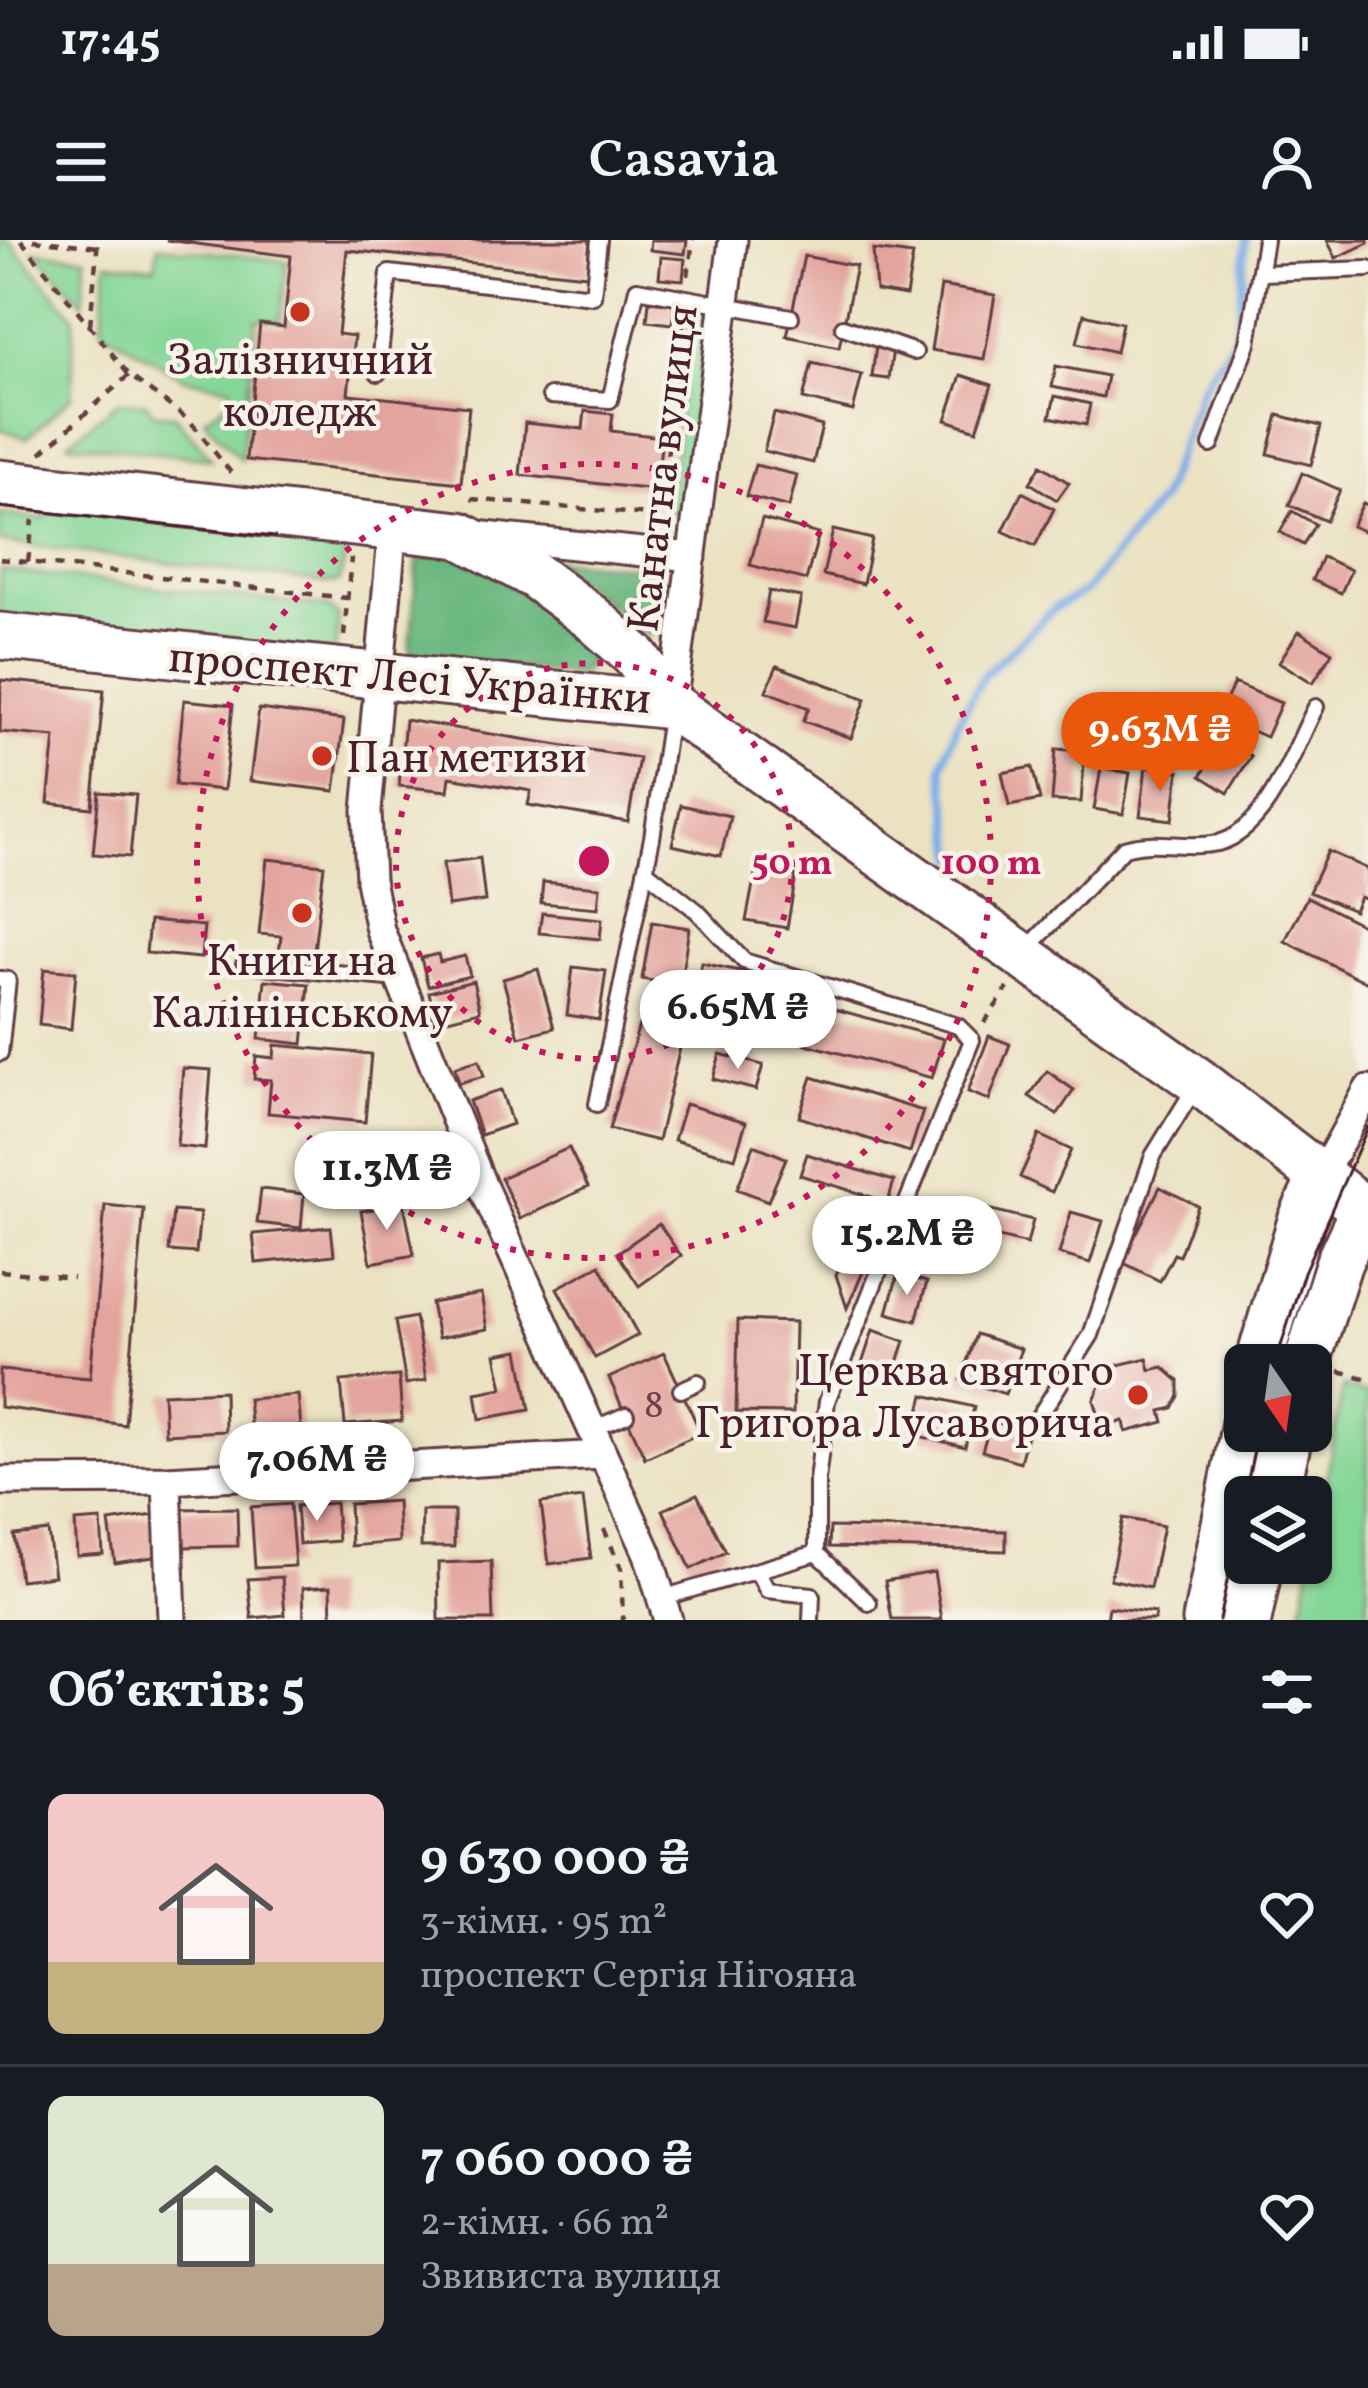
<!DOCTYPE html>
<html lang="uk">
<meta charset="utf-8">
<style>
body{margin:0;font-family:Vollkorn,serif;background:#20242c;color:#f1f3f6;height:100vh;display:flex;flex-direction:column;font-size:45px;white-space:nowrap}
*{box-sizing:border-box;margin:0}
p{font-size:39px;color:#9ea1a6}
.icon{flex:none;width:66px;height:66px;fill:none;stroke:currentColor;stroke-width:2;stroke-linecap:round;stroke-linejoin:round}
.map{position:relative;height:1380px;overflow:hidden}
.drawer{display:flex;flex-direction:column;background:#171b24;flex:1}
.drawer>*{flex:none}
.needle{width:78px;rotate:167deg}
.tools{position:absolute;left:1224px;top:1104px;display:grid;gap:24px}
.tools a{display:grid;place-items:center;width:108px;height:108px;border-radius:18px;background:#171b24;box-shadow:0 3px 9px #0004;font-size:60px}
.price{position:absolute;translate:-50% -102px;padding:0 27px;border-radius:42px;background:#fff;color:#222;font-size:39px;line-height:78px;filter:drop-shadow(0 3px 6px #0008)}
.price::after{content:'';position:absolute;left:50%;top:72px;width:36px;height:27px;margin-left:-18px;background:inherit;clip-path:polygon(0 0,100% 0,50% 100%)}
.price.active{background:#ea580c;color:#fff}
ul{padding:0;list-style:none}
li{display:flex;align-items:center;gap:36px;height:300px;padding:0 48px}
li+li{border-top:3px solid #363941}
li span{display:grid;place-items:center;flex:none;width:336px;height:240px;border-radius:18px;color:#555}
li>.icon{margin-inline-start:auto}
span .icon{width:144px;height:144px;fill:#fffc;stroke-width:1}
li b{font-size:51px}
h2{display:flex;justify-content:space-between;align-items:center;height:144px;padding:0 48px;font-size:51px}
.status{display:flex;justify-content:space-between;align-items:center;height:84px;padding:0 60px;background:#171b24;direction:ltr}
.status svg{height:33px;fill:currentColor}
header{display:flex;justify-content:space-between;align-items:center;height:156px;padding:0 48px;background:#171b24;font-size:54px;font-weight:600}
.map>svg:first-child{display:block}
.green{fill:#84d696;stroke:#677a60;stroke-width:3}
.forest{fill:#6bb77f;stroke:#5a6b55;stroke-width:3}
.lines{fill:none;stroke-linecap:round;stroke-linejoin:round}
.stream{stroke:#7cade7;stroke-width:8}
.building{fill:#e3a49e}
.service-casing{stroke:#623c42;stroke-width:20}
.minor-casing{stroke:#623c42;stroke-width:33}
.primary-casing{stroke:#623c42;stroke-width:51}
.path{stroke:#623c42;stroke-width:4.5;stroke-dasharray:9 9;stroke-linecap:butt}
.service{stroke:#fff;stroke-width:14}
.minor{stroke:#fff;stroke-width:27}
.primary{stroke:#fff;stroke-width:45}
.tram{stroke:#4a1f2b;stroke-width:3}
.ring{fill:none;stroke:#c2185b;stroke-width:6;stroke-dasharray:6 12}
.poi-dot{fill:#c8321e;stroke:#f7f3e8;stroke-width:4.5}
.labels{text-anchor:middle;stroke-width:9;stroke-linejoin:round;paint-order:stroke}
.number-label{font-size:39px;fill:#704048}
.poi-label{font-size:45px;fill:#4a1f2b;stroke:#f7f3e8}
.street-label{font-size:45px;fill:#4a1f2b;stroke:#f7f3e8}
.centre{fill:#c2185b;stroke:#f7f3e8;stroke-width:6}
.ring-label{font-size:36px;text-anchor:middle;font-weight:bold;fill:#c2185b;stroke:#f7f3e8;stroke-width:9;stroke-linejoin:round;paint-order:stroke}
</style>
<div class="status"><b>17:45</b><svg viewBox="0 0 49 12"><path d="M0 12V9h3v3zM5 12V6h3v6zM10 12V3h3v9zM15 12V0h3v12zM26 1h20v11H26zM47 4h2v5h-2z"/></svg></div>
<header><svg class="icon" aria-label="menu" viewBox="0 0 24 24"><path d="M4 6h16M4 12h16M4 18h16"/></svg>Casavia<svg class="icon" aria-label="person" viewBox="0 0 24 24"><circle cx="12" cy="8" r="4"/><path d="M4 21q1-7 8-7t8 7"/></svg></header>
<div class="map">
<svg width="1368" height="1380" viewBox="0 0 1368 1380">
<rect width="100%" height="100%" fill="#f7f3e8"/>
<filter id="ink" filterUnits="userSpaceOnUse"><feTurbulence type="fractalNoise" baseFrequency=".00833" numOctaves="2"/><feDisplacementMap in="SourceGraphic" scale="24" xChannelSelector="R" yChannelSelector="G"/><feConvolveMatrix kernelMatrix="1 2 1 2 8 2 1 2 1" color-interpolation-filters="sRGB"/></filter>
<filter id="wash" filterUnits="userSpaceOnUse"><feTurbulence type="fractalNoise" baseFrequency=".004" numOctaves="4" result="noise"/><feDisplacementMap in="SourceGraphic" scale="48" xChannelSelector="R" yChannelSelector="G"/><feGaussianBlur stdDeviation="2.7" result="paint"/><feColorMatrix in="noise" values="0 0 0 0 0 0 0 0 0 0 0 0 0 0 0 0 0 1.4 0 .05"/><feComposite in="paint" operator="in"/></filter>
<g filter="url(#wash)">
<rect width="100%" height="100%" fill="#ebe2c2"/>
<path class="green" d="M 0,0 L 9,0 L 74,76 L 72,156 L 27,198 L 0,189 Z
M 158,6 L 287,21 L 280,81 L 257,79 L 241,220 L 204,179 L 230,160 L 231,147 L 184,138 L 102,89 L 107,22 L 155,27 Z
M 35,11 L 86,17 L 83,63 Z
M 691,64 L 708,72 L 681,275 L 668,273 Z
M 119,161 L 146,163 L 154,174 L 174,175 L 212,219 L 68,203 Z
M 46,265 L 349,300 L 339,342 L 328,343 L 0,302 L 0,274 L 44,279 Z
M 0,330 L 329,367 L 339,377 L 335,414 L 0,379 Z
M 1343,1147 L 1368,1154 L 1368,1380 L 1300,1380 Z"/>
<path class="forest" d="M 418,312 L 475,318 L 589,404 L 590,424 L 579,434 L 409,418 Z
M 552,319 L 651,328 L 666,341 L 659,392 L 647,395 Z"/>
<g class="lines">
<path class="stream" d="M 957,618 L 942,526 L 957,483 L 984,435 L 1056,367 L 1086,351 L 1161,258 L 1203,144 L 1237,95 L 1246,0"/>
</g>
<g id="blocks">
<path class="building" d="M 166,0 L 590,0 L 587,35 L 347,10 L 338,94 L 354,96 L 348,154 L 469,167 L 461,243 L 246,220 L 260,84 L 284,87 L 291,16 Z
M 651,0 L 687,0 L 685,14 L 650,10 Z
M 1327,0 L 1368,0 L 1368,3 L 1336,18 Z
M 873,10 L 913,15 L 906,56 L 876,51 Z
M 804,16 L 856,26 L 839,107 L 787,96 Z
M 661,17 L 685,19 L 683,40 L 659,38 Z
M 941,46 L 995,55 L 984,119 L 931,110 Z
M 649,61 L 674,64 L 672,84 L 647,81 Z
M 1084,74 L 1122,83 L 1116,112 L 1077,103 Z
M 876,106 L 893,108 L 889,139 L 872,137 Z
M 812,123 L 862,135 L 853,171 L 803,159 Z
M 1056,126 L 1107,136 L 1103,157 L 1052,147 Z
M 961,135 L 992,145 L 977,190 L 946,180 Z
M 1055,156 L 1090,164 L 1086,185 L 1050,177 Z
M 585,171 L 613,174 L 611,191 L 662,197 L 656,250 L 520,235 L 525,183 L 583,189 Z
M 774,173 L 822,186 L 813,223 L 764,211 Z
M 1278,175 L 1321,186 L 1311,225 L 1268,214 Z
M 755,225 L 797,235 L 789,267 L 746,256 Z
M 1041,225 L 1069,243 L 1057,260 L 1030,243 Z
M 1302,233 L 1340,250 L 1326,281 L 1289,265 Z
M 1022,252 L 1054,269 L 1035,306 L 1003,291 Z
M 1363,263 L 1368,265 L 1368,293 L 1352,286 Z
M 1292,271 L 1315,284 L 1303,305 L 1280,292 Z
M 762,279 L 819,294 L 806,340 L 750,325 Z
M 833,290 L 872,299 L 863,344 L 823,335 Z
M 1322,317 L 1351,330 L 1341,353 L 1312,340 Z
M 769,351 L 801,357 L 795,388 L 763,382 Z
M 1299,391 L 1332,412 L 1313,443 L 1279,422 Z
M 777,426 L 866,459 L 851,498 L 803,481 L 809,468 L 766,451 Z
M 1,440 L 104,450 L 92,568 L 48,563 L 55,497 L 0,492 Z
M 1234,443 L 1281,463 L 1266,497 L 1219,476 Z
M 184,460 L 233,465 L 224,550 L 175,545 Z
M 259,469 L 344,480 L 335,551 L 250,541 Z
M 405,480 L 639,518 L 628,582 L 528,565 L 531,551 L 450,537 L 448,551 L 399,546 Z
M 1223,499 L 1251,516 L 1228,553 L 1201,536 Z
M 1056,509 L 1085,511 L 1081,562 L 1052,561 Z
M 1032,527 L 1040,560 L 1009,566 L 1002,533 Z
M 1146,527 L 1179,531 L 1173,580 L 1140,576 Z
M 1101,528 L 1130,533 L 1123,574 L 1094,569 Z
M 99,552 L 136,555 L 130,617 L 93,614 Z
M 681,565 L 730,576 L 721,616 L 672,605 Z
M 1328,611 L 1368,629 L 1368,660 L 1360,657 L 1354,671 L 1309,652 Z
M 480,618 L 485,661 L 448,666 L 443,623 Z
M 267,619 L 324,625 L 312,728 L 278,724 L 281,696 L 259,694 Z
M 756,629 L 796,636 L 787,688 L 746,681 Z
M 543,642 L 600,647 L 598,668 L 541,663 Z
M 1307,657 L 1368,688 L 1368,743 L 1285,701 Z
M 542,673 L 602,679 L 600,699 L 539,693 Z
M 149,681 L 204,686 L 201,718 L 146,713 Z
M 652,682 L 689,688 L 680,746 L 642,739 Z
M 438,714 L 440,722 L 465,716 L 470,736 L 428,746 L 421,718 Z
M 702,723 L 782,740 L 773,787 L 692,770 Z
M 573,727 L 606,731 L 599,780 L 567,775 Z
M 44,729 L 76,732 L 71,789 L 39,785 Z
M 538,729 L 554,788 L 519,797 L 503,739 Z
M 265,740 L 309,744 L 303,804 L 259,799 Z
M 473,741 L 480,771 L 436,782 L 429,752 Z
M 791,757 L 944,799 L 932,838 L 780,797 Z
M 639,785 L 683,795 L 658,901 L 609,889 Z
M 989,796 L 1010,804 L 989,860 L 968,852 Z
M 275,805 L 371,814 L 365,882 L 268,873 L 271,840 L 254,839 L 256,816 L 274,818 Z
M 720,814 L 763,825 L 756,850 L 713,839 Z
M 479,820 L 484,836 L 459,843 L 455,827 Z
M 183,828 L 211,830 L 205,909 L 177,906 Z
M 1047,831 L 1074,850 L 1057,875 L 1029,856 Z
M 812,837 L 923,871 L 910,912 L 799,877 Z
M 501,850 L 512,884 L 481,895 L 469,861 Z
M 685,864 L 746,882 L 735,918 L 674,900 Z
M 1039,895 L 1071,910 L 1052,952 L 1020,937 Z
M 432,902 L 444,935 L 356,934 L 358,906 L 404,910 Z
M 754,905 L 786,918 L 768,961 L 737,949 Z
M 569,908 L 588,947 L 520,979 L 501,938 Z
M 807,914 L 894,941 L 888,962 L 800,935 Z
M 1160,947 L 1198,966 L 1179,1016 L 1174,1014 L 1160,1041 L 1122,1022 Z
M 261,949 L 304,954 L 301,988 L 257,983 Z
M 867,962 L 890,971 L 847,1068 L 836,1035 Z
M 404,964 L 414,1015 L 371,1023 L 361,971 Z
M 105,965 L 144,969 L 125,1185 L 0,1167 L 0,1130 L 90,1138 Z
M 984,968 L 1033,980 L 1027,1004 L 978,992 Z
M 173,971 L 200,973 L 196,1013 L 169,1011 Z
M 1071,972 L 1103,981 L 1090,1023 L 1059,1014 Z
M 659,984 L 681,1016 L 639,1046 L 617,1013 Z
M 331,987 L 334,1015 L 256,1023 L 253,994 Z
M 600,1025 L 638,1095 L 595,1118 L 557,1048 Z
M 898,1034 L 927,1042 L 916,1081 L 887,1073 Z
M 481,1054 L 487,1089 L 438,1098 L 431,1063 Z
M 415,1077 L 426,1140 L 406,1144 L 395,1081 Z
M 738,1080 L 795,1082 L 793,1173 L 736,1172 Z
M 873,1090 L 905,1101 L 893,1138 L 861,1127 Z
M 976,1094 L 1021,1109 L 1005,1154 L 961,1140 Z
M 519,1110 L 530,1170 L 480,1179 L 476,1153 L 503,1148 L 496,1114 Z
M 664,1113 L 701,1193 L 645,1218 L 609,1138 Z
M 1147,1118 L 1150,1130 L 1163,1127 L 1179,1141 L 1179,1156 L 1173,1168 L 1161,1171 L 1164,1182 L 1126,1192 L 1124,1181 L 1113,1184 L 1098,1173 L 1094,1160 L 1102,1142 L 1112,1140 L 1109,1127 Z
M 399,1136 L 402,1181 L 345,1185 L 341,1141 Z
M 224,1151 L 225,1191 L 165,1194 L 163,1154 Z
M 298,1155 L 301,1187 L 251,1192 L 248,1159 Z
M 924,1155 L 974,1167 L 965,1207 L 914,1195 Z
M 991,1181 L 1028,1191 L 1020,1222 L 982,1211 Z
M 697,1254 L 726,1312 L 691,1329 L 663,1270 Z
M 583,1258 L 591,1318 L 549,1324 L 541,1263 Z
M 397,1261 L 399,1302 L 351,1306 L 349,1264 Z
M 335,1263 L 338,1301 L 299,1304 L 296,1266 Z
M 290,1264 L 295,1326 L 255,1328 L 251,1267 Z
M 237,1268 L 238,1306 L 180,1307 L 179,1269 Z
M 422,1271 L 454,1271 L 454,1307 L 421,1307 Z
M 154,1275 L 160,1316 L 115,1323 L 109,1282 Z
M 1123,1278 L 1163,1286 L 1150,1348 L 1110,1339 Z
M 101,1280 L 103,1314 L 77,1316 L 75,1282 Z
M 830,1287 L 1006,1291 L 1006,1311 L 829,1307 Z
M 48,1291 L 54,1336 L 20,1340 L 14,1295 Z
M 491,1321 L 493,1380 L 439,1380 L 438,1323 Z
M 934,1332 L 942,1380 L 892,1380 L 885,1341 Z
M 282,1337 L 285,1375 L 252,1378 L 248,1339 Z
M 331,1346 L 332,1380 L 304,1380 L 303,1348 Z
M 1109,1367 L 1155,1373 L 1154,1380 L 1107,1380 Z"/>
</g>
</g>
<g filter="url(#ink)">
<use href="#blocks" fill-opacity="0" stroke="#623c42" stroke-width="3"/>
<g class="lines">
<defs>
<path id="service" d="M 1262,33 L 1368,29
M 843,87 L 915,112
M 378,133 L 389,33 L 593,56 L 599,0
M 550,156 L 610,160 L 637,49 L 791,77
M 1211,205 L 1248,103 L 1265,0
M 645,630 L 697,671 L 744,721 L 958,786 L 972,800 L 827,1161 L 817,1240 L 817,1313
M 1026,710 L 1124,608 C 1156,598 1186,610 1218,603 C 1268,591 1294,508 1316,467
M 244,724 L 398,739
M 0,739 L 8,740 L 0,813
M 597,864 L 652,598 L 670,477
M 329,943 L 424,950 L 482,945
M 681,1150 L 698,1142
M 1038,1178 L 1091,1095 L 1153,916 L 1196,846
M 591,1190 L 626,1175
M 817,1313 L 869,1363
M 758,1333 L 767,1350 L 812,1355 L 811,1380
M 665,1357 L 817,1313"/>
<path id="minor" d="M 393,286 L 367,571 L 370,640 L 380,690 L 482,945 L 648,1314 L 668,1380
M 475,295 L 692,317
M 672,466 L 733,0
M 1321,937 L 1368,850
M 167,1240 L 172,1380
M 0,1241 L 167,1240 L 601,1215"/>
<path id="primary" d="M 0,243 L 460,295 L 535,336 L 592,378 L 635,416 L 672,466 L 1198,841 L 1368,973
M 0,396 L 672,466
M 1258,1125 L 1301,981 L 1321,937
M 1306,1125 L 1339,1022 L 1363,970
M 1275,1257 L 1290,1191
M 1206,1380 L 1245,1183
M 1248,1380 L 1260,1323"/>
</defs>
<use href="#service" class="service-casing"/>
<use href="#minor" class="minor-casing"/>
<use href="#primary" class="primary-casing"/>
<path class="path" d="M 21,0 L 129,135 L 190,181 L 232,234
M 33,0 L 98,7
M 688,36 L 693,0
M 90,85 L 98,0
M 41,213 L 129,135
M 471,259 L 660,276 L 684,77
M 0,319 L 347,358
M 28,322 L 33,280
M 344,396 L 351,318
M 984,783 L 1008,748
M 0,1031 L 73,1038
M 1339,1131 L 1368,1139
M 1324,1181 L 1331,1151
M 604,1289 L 621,1328 L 623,1380"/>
<use href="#service" class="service"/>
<use href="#minor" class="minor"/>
<use href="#primary" class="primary"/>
<path class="tram" d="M 0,267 L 275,297
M 1275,1125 L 1304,1032 L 1368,887
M 1219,1380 L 1258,1191"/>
</g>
</g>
<g class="ring">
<circle cx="594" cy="621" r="198"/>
<circle cx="594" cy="621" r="397"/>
</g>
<g class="poi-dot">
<circle cx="300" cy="72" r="12"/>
<circle cx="322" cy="516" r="12"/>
<circle cx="302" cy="673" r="12"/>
<circle cx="1138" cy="1155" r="12"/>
</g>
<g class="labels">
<g class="number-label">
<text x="654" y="1177">8</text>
</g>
<g class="poi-label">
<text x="300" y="134">Залізничний<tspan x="300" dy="52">коледж</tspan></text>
<text x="346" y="532" text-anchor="start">Пан метизи</text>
<text x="302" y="735">Книги на<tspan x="302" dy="52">Калінінському</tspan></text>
<text x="1114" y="1145" text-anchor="end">Церква святого<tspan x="1114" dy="52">Григора Лусаворича</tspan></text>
</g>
<g class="street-label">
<text transform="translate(661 228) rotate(-83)" y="16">Канатна вулиця</text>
<text transform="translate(410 436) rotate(5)" y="16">проспект Лесі Українки</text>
</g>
</g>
<circle cx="594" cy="621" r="18" class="centre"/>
<g class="ring-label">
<text x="792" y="634">50 m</text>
<text x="991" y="634">100 m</text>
</g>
</svg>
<div class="tools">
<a><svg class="needle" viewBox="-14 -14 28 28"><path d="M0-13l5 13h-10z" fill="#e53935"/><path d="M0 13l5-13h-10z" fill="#9ea1a6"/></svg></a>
<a><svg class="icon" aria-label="layers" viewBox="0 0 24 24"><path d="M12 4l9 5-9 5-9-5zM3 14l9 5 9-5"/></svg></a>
</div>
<b class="price active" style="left:1160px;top:554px">9.63M ₴</b>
<b class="price" style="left:738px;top:832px">6.65M ₴</b>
<b class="price" style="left:387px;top:993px">11.3M ₴</b>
<b class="price" style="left:907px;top:1058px">15.2M ₴</b>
<b class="price" style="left:317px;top:1284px">7.06M ₴</b>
</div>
<section class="drawer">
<h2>Об’єктів: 5<svg class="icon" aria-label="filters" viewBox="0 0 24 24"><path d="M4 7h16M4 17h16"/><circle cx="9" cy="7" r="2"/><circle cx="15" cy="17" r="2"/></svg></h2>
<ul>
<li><span style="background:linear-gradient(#f6c9c9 70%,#c2b280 0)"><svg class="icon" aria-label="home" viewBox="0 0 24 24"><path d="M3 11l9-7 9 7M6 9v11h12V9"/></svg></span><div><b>9 630 000 ₴</b><p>3-кімн. · 95 m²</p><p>проспект Сергія Нігояна</p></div><svg class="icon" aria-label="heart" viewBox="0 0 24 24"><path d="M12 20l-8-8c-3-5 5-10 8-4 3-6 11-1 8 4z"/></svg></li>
<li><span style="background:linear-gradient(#dfe7d0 70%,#b9a48a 0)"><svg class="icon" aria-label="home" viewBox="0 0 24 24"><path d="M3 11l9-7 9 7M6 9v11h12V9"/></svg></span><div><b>7 060 000 ₴</b><p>2-кімн. · 66 m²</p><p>Звивиста вулиця</p></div><svg class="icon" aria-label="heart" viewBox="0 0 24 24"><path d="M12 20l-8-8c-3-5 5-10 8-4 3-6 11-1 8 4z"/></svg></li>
</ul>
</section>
